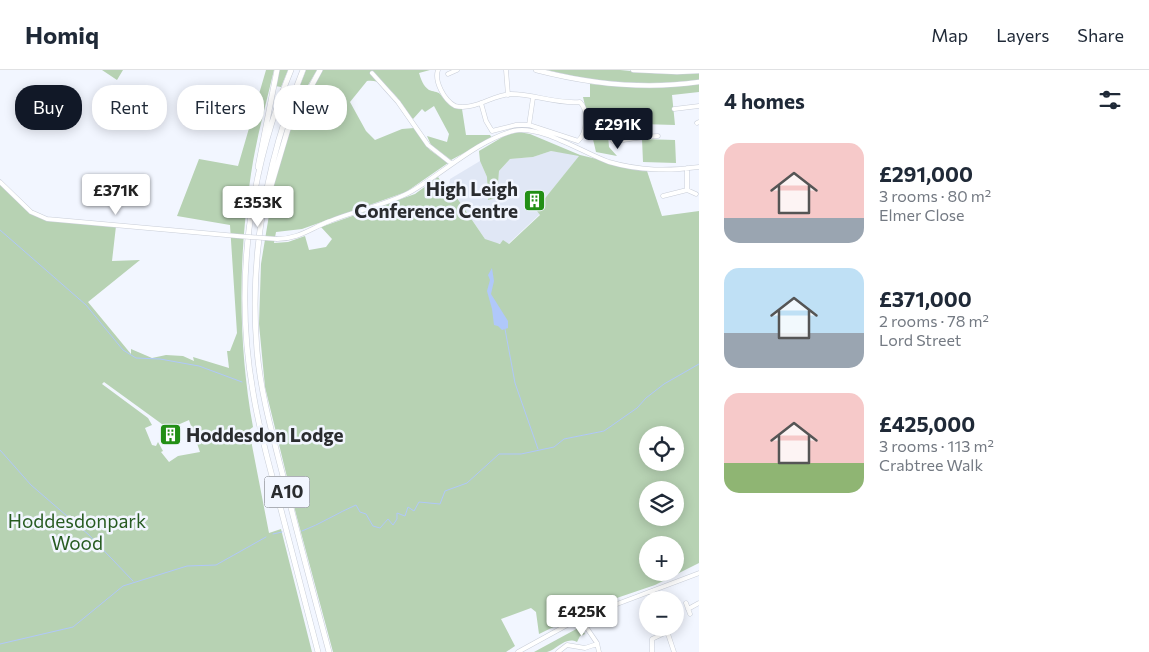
<!DOCTYPE html>
<meta charset="utf-8">
<style>
body{margin:0;font-family:Commissioner,sans-serif;background:#f2f2f3;color:#1f2937;height:100vh;display:flex;flex-direction:column;font-size:19px;white-space:nowrap}
*{box-sizing:border-box;margin:0}
p{font-size:16px;color:#747a83}
.icon{flex:none;width:28px;height:28px;fill:none;stroke:currentColor;stroke-width:2;stroke-linecap:round;stroke-linejoin:round}
.map{position:relative;flex:1;overflow:hidden}
.details{display:flex;flex-direction:column;background:#fff;width:450px}
.details>*{flex:none}
.guide{position:absolute;left:15px;top:15px;width:475px;height:45px;display:flex;gap:10px}
.fabs{position:absolute;left:639px;top:356px;display:grid;gap:10px}
.fabs a{display:grid;place-items:center;width:45px;height:45px;border-radius:50%;background:#fff;box-shadow:0 2px 12px #0003;font-size:25px}
.price{position:absolute;translate:-50% -42px;padding:0 11px;border-radius:5px;background:#fff;color:#222;font-size:16px;line-height:32px;filter:drop-shadow(0 1px 2px #0008)}
.price::after{content:'';position:absolute;left:50%;top:30px;width:15px;height:11px;margin-left:-8px;background:inherit;clip-path:polygon(0 0,100% 0,50% 100%)}
.price.active{background:#111827;color:#fff}
ul{padding:0;list-style:none}
li{display:flex;align-items:center;gap:15px;height:125px;padding:0 25px}
li span{display:grid;place-items:center;flex:none;width:140px;height:100px;border-radius:15px;color:#555}
li>.icon{margin-inline-start:auto}
span .icon{width:60px;height:60px;fill:#fffc;stroke-width:1}
li b{font-size:21px}
h2{display:flex;justify-content:space-between;align-items:center;height:60px;padding:0 25px;font-size:21px}
.chip{padding:0 18px;border-radius:20px;background:#fff;box-shadow:0 2px 12px #0003;font-size:18px;line-height:45px}
.chip.active{background:#111827;color:#fff}
header{display:flex;align-items:center;gap:30px;box-sizing:border-box;height:70px;padding:0 25px;background:#fff;border-bottom:1px solid #e0e1e3}
header strong{font-size:24px}
nav{display:flex;gap:28px;margin-inline-start:auto;font-size:18px}
main{display:flex;flex:1;min-height:0}
.map>svg:first-child{display:block}
.built{fill:#e0e7f5}
.green{fill:#b7d2b3;fill-rule:evenodd}
.water{fill:#b0c8fa}
.lines{fill:none;stroke-linecap:round;stroke-linejoin:round}
.stream{stroke:#b0c8fa;stroke-width:1}
.minor-casing{stroke:#c9ced8;stroke-width:5}
.major-casing{stroke:#c9ced8;stroke-width:5.5}
.highway-casing{stroke:#c9ced8;stroke-width:6}
.minor{stroke:#fff;stroke-width:4}
.major{stroke:#fff;stroke-width:4.5}
.highway{stroke:#fff;stroke-width:5}
.minor-bridge-casing{stroke:#c9ced8;stroke-width:5;stroke-linecap:butt}
.minor-bridge{stroke:#fff;stroke-width:4}
.labels{text-anchor:middle;stroke-width:5;stroke-linejoin:round;paint-order:stroke}
.shield{fill:#f2f6ff;stroke:#66696d;stroke-width:1}
.shield-label{font-size:18px;font-weight:bold;fill:#2a2c2f}
.poi-label{font-size:19px;font-weight:bold;fill:#2a2c2f;stroke:#f2f6ff;text-anchor:end}
.park-label{font-size:19px;fill:#275b21;stroke:#f2f6ff}
</style>
<header>
<strong>Homiq</strong>
<nav><a>Map</a><a>Layers</a><a>Share</a></nav>
</header>
<main>
<div class="map">
<svg width="699" height="582" viewBox="0 0 699 582">
<rect width="100%" height="100%" fill="#f2f6ff"/>
<path class="built" d="M 551,81 L 580,85 L 542,132 L 544,134 L 540,144 L 508,174 L 492,173 L 485,169 L 449,116 L 450,109 L 480,91 L 487,107 L 488,130 L 497,128 L 499,101 L 510,89 L 533,87 Z"/>
<path class="green" d="M 102,0 L 123,0 L 117,10 Z
M 266,0 L 274,0 C 266,34 256,69 251,104 C 238,187 238,274 253,357 L 249,360 L 269,463 L 281,459 L 312,582 L 0,582 L 0,112 L 25,137 L 48,149 L 116,156 L 112,191 L 140,190 L 88,232 L 131,284 L 131,279 L 152,288 L 166,285 L 183,286 L 194,291 L 193,287 L 229,298 L 227,281 L 230,281 L 237,263 L 230,155 L 177,146 L 199,89 L 238,96 ZM 104,312 L 166,357 L 169,355 L 173,357 L 189,350 L 200,382 L 178,386 L 169,392 L 161,382 L 163,381 L 158,372 L 156,376 L 152,375 L 145,358 L 152,355 L 148,348 L 102,314 Z
M 279,0 L 288,0 L 281,17 L 275,16 Z
M 306,0 L 317,0 L 295,37 L 292,36 Z
M 322,0 L 430,0 L 419,3 C 421,9 423,16 429,20 C 433,22 437,21 440,24 C 448,33 449,38 462,39 L 466,65 L 490,65 L 492,68 L 451,90 L 431,75 L 427,66 L 447,72 L 449,64 L 434,36 L 425,42 L 422,39 L 413,49 C 401,34 388,8 367,11 L 350,32 L 366,61 L 375,70 L 402,59 L 414,58 L 430,80 L 448,93 L 406,122 L 302,159 L 276,162 L 274,173 L 288,172 L 305,166 L 309,180 L 326,177 L 332,169 L 321,157 L 415,124 L 438,107 L 454,130 L 457,128 L 485,169 L 500,174 L 503,170 L 509,174 L 540,145 L 537,141 L 544,134 L 542,132 L 579,86 L 551,81 L 533,87 L 510,89 L 499,101 L 497,128 L 488,130 L 487,107 L 480,91 L 479,81 L 506,65 L 519,62 L 530,64 L 580,85 L 647,101 L 662,146 L 699,141 L 699,493 L 655,515 L 605,532 L 539,564 L 536,542 L 531,538 L 501,549 L 515,576 L 506,582 L 333,582 L 296,444 L 265,317 L 259,254 L 261,194 L 278,90 L 295,46 ZM 648,365 L 675,365 L 675,392 L 648,392 ZM 648,420 L 675,420 L 675,448 L 648,448 ZM 648,475 L 675,475 L 675,502 L 648,502 Z
M 547,0 L 620,0 L 663,4 L 699,3 L 699,10 C 647,16 597,13 547,0 Z
M 590,14 L 655,18 L 699,14 L 699,22 L 672,25 L 675,55 L 607,53 L 609,77 L 617,86 L 596,82 L 583,27 L 590,27 Z
M 642,69 L 675,70 L 676,93 L 643,92 Z
M 580,557 L 585,564 L 580,566 L 577,572 C 565,566 557,580 547,582 C 543,582 538,582 534,582 Z"/>
<path class="water" d="M 492,198 L 494,211 L 491,224 L 508,251 L 508,258 L 502,260 L 498,256 L 494,255 L 492,239 L 487,221 L 490,210 L 488,205 Z"/>
<g class="lines">
<path class="stream" d="M 0,160 L 86,235 L 123,280 L 136,288 L 160,289 L 199,296 L 242,312
M 505,259 L 515,313 L 538,379
M 0,380 L 31,415 L 89,465 L 133,511
M 302,461 C 321,454 337,443 356,435 L 360,442 L 366,444 L 373,456 L 380,458 L 388,449 L 393,455 L 397,449 L 397,443 L 405,446 L 408,437 L 414,441 L 419,432 L 440,434 L 445,421 L 467,413 L 499,384 L 521,384 L 554,377 L 564,369 L 604,361 L 637,338 L 646,328 L 664,314 L 699,294
M 273,464 L 282,462
M 0,574 L 73,557 L 123,516 L 187,496 L 216,495 L 266,467"/>
<defs>
<path id="minor" d="M 438,0 C 434,11 444,30 455,36 C 474,41 492,25 511,24 C 535,24 554,34 580,32 C 589,41 587,63 578,71 L 529,55 L 516,55 L 492,61 L 486,51 L 481,33
M 506,0 L 508,25
M 372,3 L 398,32 L 428,75 L 452,94
M 448,4 L 457,0
M 674,39 L 699,36
M 697,53 L 699,52
M 529,55 L 533,28
M 586,55 L 605,57 L 613,71 C 629,70 642,66 658,66
M 0,112 L 31,142 L 47,149 L 237,166
M 687,120 L 696,124
M 663,126 L 687,120 L 687,98
M 277,169 C 299,169 311,158 330,151 C 356,140 388,135 412,121 C 445,102 475,72 513,61 C 540,54 583,83 609,92 C 640,101 668,101 699,97
M 652,521 L 655,530
M 686,533 L 690,544
M 688,539 L 699,533
M 580,548 L 597,573 L 599,582
M 666,558 L 674,582
M 518,582 L 580,548 L 699,503
M 558,582 L 567,575 L 585,578 L 597,574
M 652,582 L 652,569 L 667,562"/>
<path id="major" d="M 536,0 C 590,14 644,20 699,12
M 633,0 L 677,2 L 699,1"/>
<path id="highway" d="M 291,0 C 249,101 234,214 253,322 C 259,359 269,396 279,432 C 292,482 305,532 318,582
M 303,0 C 267,89 249,185 257,281 C 261,326 274,370 285,414 C 299,470 314,526 329,582
M 258,97 L 277,0
M 269,123 L 288,59 L 320,0"/>
</defs>
<use href="#minor" class="minor-casing"/>
<use href="#major" class="major-casing"/>
<use href="#highway" class="highway-casing"/>
<use href="#minor" class="minor"/>
<use href="#major" class="major"/>
<use href="#highway" class="highway"/>
<defs>
<path id="minor-bridge" d="M 237,166 L 277,169"/>
</defs>
<use href="#minor-bridge" class="minor-bridge-casing"/>
<use href="#minor-bridge" class="minor-bridge"/>
</g>
<defs>
<symbol id="building-square" viewBox="-11 -11 22 22"><rect x="-9" y="-9" width="18" height="18" rx="4" fill="#228f15" stroke="#f2f6ff"/><path d="M-4-6H4V6H1V3H-1V6H-4ZM-2.5-4.3h1.7v1.8h-1.7ZM.8-4.3h1.7v1.8H.8ZM-2.5-1h1.7V.8h-1.7ZM.8-1h1.7V.8H.8Z" fill="#fff"/></symbol>
</defs>
<g fill-rule="evenodd">
<use href="#building-square" x="522" y="118" width="25" height="25"/>
<use href="#building-square" x="158" y="352" width="25" height="25"/>
</g>
<g class="labels">
<rect class="shield" x="264.5" y="406.5" width="45" height="31" rx="4"/>
<g class="shield-label">
<text x="287" y="428">A10</text>
</g>
<g class="poi-label">
<text x="518" y="126">High Leigh<tspan x="518" dy="22">Conference Centre</tspan></text>
<text x="186" y="372" text-anchor="start">Hoddesdon Lodge</text>
</g>
<g class="park-label">
<text x="77" y="458">Hoddesdonpark<tspan x="77" dy="22">Wood</tspan></text>
</g>
</g>
</svg>
<div class="fabs">
<a><svg class="icon" aria-label="locate" viewBox="0 0 24 24"><circle cx="12" cy="12" r="6"/><path d="M12 2v4M12 18v4M2 12h4M18 12h4"/></svg></a>
<a><svg class="icon" aria-label="layers" viewBox="0 0 24 24"><path d="M12 4l9 5-9 5-9-5zM3 14l9 5 9-5"/></svg></a>
<a>+</a>
<a>−</a>
</div>
<b class="price active" style="left:618px;top:80px">£291K</b>
<b class="price" style="left:116px;top:146px">£371K</b>
<b class="price" style="left:258px;top:158px">£353K</b>
<b class="price" style="left:582px;top:567px">£425K</b>
<div class="guide">
<a class="chip active">Buy</a>
<a class="chip">Rent</a>
<a class="chip">Filters</a>
<a class="chip">New</a>
</div>
</div>
<section class="details">
<h2>4 homes<svg class="icon" aria-label="filters" viewBox="0 0 24 24"><path d="M4 7h16M4 17h16"/><circle cx="9" cy="7" r="2"/><circle cx="15" cy="17" r="2"/></svg></h2>
<ul>
<li><span style="background:linear-gradient(#f6c9c9 75%,#9aa5b1 0)"><svg class="icon" aria-label="home" viewBox="0 0 24 24"><path d="M3 11l9-7 9 7M6 9v11h12V9"/></svg></span><div><b>£291,000</b><p>3 rooms · 80 m²</p><p>Elmer Close</p></div></li>
<li><span style="background:linear-gradient(#bfe0f5 65%,#9aa5b1 0)"><svg class="icon" aria-label="home" viewBox="0 0 24 24"><path d="M3 11l9-7 9 7M6 9v11h12V9"/></svg></span><div><b>£371,000</b><p>2 rooms · 78 m²</p><p>Lord Street</p></div></li>
<li><span style="background:linear-gradient(#f6c9c9 70%,#8fb573 0)"><svg class="icon" aria-label="home" viewBox="0 0 24 24"><path d="M3 11l9-7 9 7M6 9v11h12V9"/></svg></span><div><b>£425,000</b><p>3 rooms · 113 m²</p><p>Crabtree Walk</p></div></li>
</ul>
</section>
</main>
